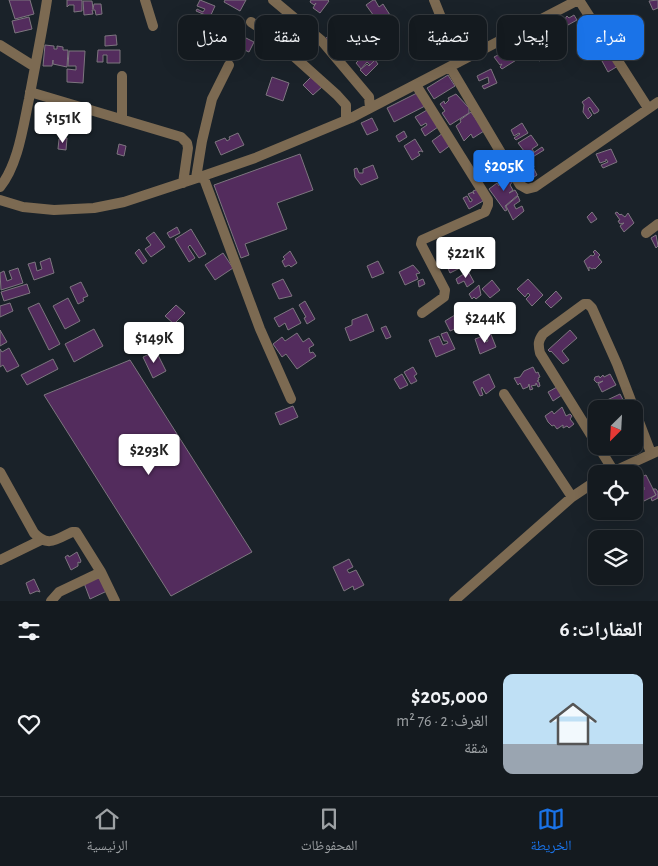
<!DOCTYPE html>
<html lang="ar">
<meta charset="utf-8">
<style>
body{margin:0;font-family:"Alegreya Sans","Noto Naskh Arabic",sans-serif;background:#21272c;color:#f1f3f6;direction:rtl;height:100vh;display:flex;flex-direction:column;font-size:19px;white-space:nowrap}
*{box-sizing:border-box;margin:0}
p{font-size:16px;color:#9da1a4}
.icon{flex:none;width:28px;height:28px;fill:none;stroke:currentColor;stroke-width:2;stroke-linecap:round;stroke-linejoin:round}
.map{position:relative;height:601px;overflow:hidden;direction:ltr}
.details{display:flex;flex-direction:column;background:#141a1f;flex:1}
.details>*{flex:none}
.banner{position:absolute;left:15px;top:15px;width:629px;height:45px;direction:rtl;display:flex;gap:10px}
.needle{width:32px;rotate:204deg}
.controls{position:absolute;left:588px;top:400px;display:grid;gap:10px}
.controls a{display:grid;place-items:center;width:55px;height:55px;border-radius:10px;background:#141a1f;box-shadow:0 5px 20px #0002,0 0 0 1px #33383d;font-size:25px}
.price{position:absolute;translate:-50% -42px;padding:0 11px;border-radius:5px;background:#fff;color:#222;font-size:16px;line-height:32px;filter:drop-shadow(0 1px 2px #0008)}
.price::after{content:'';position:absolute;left:50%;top:30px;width:15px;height:11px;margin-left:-8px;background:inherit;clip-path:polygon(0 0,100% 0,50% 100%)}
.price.active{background:#1a73e8;color:#fff}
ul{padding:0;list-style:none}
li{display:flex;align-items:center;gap:15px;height:125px;padding:0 15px}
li+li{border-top:1px solid #33383d}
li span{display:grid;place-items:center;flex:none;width:140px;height:100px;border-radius:10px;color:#555}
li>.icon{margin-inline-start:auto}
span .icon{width:60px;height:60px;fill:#fffc;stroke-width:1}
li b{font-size:21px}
h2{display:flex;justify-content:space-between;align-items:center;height:60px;padding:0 15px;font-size:21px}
.pill{padding:0 18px;border-radius:10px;background:#141a1f;box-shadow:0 5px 20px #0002,0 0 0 1px #33383d;font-size:18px;line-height:45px}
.pill.active{background:#1a73e8;color:#fff}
.menu{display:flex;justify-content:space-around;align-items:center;height:70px;border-top:1px solid #33383d;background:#141a1f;font-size:14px;color:#9da1a4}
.menu a{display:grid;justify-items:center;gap:2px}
.menu .active{color:#1a73e8}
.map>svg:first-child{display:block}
.building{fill:#532c5d;stroke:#7d767f}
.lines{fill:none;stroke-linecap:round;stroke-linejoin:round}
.minor{stroke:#7c6a52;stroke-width:10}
</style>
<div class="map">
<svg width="658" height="601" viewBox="0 0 658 601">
<rect width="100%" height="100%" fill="#1a2229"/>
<path class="building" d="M 9,0 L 30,0 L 34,14 L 15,19 Z
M 67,0 L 82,0 L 82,11 L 74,12 L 74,5 L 69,5 L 67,7 Z
M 200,0 L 215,6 L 210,17 L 196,11 L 197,9 L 203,12 L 205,9 L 197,6 Z
M 225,0 L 246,0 L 240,11 L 224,2 Z
M 311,0 L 328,0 L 329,1 L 320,13 L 313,8 L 316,3 L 314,5 L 310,2 Z
M 373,0 L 375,0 L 379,7 L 383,4 L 390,15 L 379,23 L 366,5 Z
M 658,0 L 658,8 L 653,10 L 649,1 Z
M 83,1 L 92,1 L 93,9 L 94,4 L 101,4 L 102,14 L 96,15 L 95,10 L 92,10 L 93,14 L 84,15 Z
M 574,15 L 577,20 L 568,25 L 565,22 L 566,17 L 567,16 L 569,18 Z
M 29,17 L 32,29 L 15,33 L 12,21 Z
M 477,23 L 477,24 L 480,23 L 484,31 L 482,32 L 483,35 L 472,40 L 471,38 L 466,41 L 461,32 L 468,29 L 472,37 L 478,33 L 474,24 Z
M 336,29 L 340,33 L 330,44 L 325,39 Z
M 552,31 L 563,48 L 539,61 L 538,60 Z
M 348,32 L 350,34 L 336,48 L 331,44 L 340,35 L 343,38 Z
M 236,33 L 254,42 L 249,52 L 231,44 Z
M 351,34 L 364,48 L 353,60 L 347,54 L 352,49 L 351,48 L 348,51 L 341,44 Z
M 116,35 L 117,45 L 105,46 L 105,36 Z
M 522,42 L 529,52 L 502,69 L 500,67 L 502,64 L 500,65 L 494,57 L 498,55 L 499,56 L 512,48 L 517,55 L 520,54 L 518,54 L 512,46 L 516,43 L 517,45 Z
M 598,44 L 604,51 L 604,48 L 607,47 L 618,66 L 608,72 L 602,61 L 602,58 L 607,55 L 609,52 L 608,50 L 605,53 L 606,55 L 601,58 L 594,48 Z
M 45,45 L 54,46 L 54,49 L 57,49 L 57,46 L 63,47 L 63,50 L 68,50 L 67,67 L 53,64 L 53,60 L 52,66 L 43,66 Z
M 98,50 L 120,50 L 120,63 L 107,63 L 107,55 L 103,55 L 103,62 L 97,62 Z
M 368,50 L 376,59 L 370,65 L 367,62 L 361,69 L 356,63 L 361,58 L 363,61 L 365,59 L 362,56 Z
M 69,51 L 85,51 L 83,83 L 67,82 L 67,69 L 76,70 L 76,66 L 68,66 Z
M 375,60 L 378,64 L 366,76 L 360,70 L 367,64 L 369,66 Z
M 491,69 L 497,83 L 484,89 L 482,86 L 489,83 L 488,77 L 479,81 L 477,76 Z
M 448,75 L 455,86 L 434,99 L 427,88 Z
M 272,77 L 289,83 L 283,101 L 266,95 Z
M 311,77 L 323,86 L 313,95 L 303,85 Z
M 417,93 L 425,106 L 394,122 L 387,108 Z
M 456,94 L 469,108 L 469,113 L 450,125 L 442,113 L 445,111 L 440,104 L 444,101 L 445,104 L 449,100 L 448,98 Z
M 589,97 L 599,110 L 598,112 L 594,114 L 590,107 L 588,109 L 592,115 L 588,119 L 583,112 L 584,105 L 582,102 Z
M 427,110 L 438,127 L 425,136 L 421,129 L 427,125 L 426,123 L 421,126 L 415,117 Z
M 471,112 L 484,131 L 473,138 L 471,134 L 464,141 L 456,126 L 461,122 L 460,120 Z
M 372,118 L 378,130 L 367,135 L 361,123 Z
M 522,123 L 528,133 L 516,140 L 514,138 L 520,134 L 519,133 L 514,136 L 511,130 Z
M 404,131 L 407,137 L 399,142 L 396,136 Z
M 238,133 L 244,145 L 221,155 L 215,142 L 225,138 L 227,141 L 230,139 L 229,137 Z
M 443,133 L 452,144 L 440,153 L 432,141 Z
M 531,135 L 538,145 L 532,149 L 534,152 L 527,155 L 518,143 Z
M 61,137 L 67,138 L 66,150 L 58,149 L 59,139 L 61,139 Z
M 415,139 L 423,152 L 421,151 L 418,152 L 420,155 L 412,160 L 404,146 Z
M 119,144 L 126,146 L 124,156 L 117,154 Z
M 542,147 L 544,150 L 531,158 L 534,167 L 525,172 L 518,163 Z
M 611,149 L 617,162 L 603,168 L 601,165 L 608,162 L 606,159 L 606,161 L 600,163 L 596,154 Z
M 300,154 L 313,190 L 277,203 L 287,229 L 245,244 L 249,255 L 241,258 L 214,185 Z
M 373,165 L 378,178 L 361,185 L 355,177 L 354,169 L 357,168 L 359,173 L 363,173 L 363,169 Z
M 534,169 L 537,175 L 534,177 L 527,176 L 527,174 Z
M 509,175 L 513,181 L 510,185 L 513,190 L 509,193 L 515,190 L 518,195 L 505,206 L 507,210 L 505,211 L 489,189 L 497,183 L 499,186 L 499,183 Z
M 478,189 L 483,201 L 469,209 L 463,198 L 467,196 L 470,202 L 472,201 L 472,199 L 471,199 L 468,194 L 473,192 L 474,194 L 473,191 Z
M 518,196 L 520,201 L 514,205 L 516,209 L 522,206 L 524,211 L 513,220 L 506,206 Z
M 592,212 L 597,219 L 591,223 L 587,217 Z
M 617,212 L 620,215 L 621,214 L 625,217 L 628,213 L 634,223 L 624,232 L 620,226 L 624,223 L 620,224 L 618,221 L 620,220 L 615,213 Z
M 177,227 L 180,233 L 170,238 L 167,233 Z
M 191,229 L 206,254 L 199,258 L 190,245 L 188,247 L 195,258 L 189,262 L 175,239 Z
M 154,232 L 165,247 L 151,257 L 145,249 L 151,245 L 146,238 Z
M 656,235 L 658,246 L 656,248 L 651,238 Z
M 139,249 L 147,261 L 143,264 L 135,253 Z
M 595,250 L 600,255 L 598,257 L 602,262 L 595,269 L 594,268 L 592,269 L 589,267 L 589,271 L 584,261 L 591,255 L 593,256 L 595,254 L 593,252 Z
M 290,251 L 297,263 L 291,267 L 289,265 L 285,267 L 282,261 L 285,259 L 283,257 Z
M 223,253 L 233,268 L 215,280 L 205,265 Z
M 455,257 L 462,267 L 450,273 L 445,262 Z
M 50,258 L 54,273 L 34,280 L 28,264 L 35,262 L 37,271 L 42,269 L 40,262 Z
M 378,261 L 384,273 L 372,278 L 367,266 Z
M 413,265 L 420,273 L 416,274 L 418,279 L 405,285 L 399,272 Z
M 18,268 L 23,283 L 1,290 L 0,273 L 4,271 L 7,281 L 12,279 L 9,271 Z
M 468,271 L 474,282 L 467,287 L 464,281 L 458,284 L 456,279 Z
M 283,279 L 292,296 L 279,299 L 272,284 Z
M 423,279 L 425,284 L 419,287 L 418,281 Z
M 528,279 L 543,295 L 532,306 L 526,299 L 530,295 L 528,293 L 525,297 L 517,289 Z
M 492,280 L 500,290 L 490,298 L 482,289 Z
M 81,282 L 88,296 L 83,298 L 84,301 L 78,304 L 70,287 Z
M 27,284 L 30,293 L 4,301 L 1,292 Z
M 479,285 L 481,295 L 476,299 L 474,297 L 472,299 L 469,294 Z
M 556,291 L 562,298 L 551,308 L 545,302 Z
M 68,298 L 80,321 L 65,329 L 53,306 Z
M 305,301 L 315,319 L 307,324 L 304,318 L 306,317 L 299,305 Z
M 10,303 L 13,311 L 0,317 L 0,306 Z
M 39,303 L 60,344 L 49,350 L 28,308 Z
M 176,305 L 185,313 L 174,324 L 165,316 Z
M 468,307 L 477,323 L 460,331 L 457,328 L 450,331 L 445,321 Z
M 293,308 L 301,323 L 288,330 L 285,323 L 279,327 L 274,318 Z
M 367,314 L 374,331 L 350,341 L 345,328 L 352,325 L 352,320 Z
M 386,326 L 391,337 L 386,339 L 381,328 Z
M 94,329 L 103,346 L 74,362 L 65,344 Z
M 0,330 L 7,342 L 0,346 Z
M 570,330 L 577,338 L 562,351 L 569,360 L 563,364 L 551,351 L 550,352 L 548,350 Z
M 447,332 L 455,349 L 436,357 L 429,340 L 439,336 L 443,345 L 448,343 L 447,341 L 444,341 L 441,334 Z
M 490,332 L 496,347 L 480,354 L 475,339 L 483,336 L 486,342 L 488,341 L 486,333 Z
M 297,333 L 303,342 L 309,338 L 314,345 L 309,348 L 310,353 L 313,352 L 316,356 L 297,369 L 286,354 L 282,357 L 273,344 L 282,337 L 285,341 Z
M 9,348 L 19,366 L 7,372 L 3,365 L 0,367 L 0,349 L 2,352 Z
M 156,351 L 166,371 L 153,378 L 143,357 Z
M 53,359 L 58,369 L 27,385 L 21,375 Z
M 130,360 L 252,552 L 171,596 L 44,395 Z
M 413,367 L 417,374 L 414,376 L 417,381 L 411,384 L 404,372 Z
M 533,367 L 536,373 L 538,372 L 540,377 L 538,378 L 539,380 L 537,381 L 539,382 L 540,386 L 538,387 L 536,383 L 536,385 L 531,386 L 533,389 L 530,390 L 529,384 L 528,387 L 523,389 L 520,383 L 518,385 L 514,378 L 520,377 L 524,371 Z
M 402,374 L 408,385 L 400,389 L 394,379 Z
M 489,374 L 495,387 L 486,394 L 482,387 L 481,389 L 483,395 L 480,396 L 473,382 Z
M 610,374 L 616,385 L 602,392 L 598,384 L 603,381 L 597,383 L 594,380 L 595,377 L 599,376 L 600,378 L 603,375 L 604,377 Z
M 557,387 L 562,395 L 553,401 L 548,392 Z
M 620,394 L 628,409 L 610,409 L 615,406 L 615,404 L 610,406 L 605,401 Z
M 293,406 L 298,417 L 280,425 L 275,413 Z
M 562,407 L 566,416 L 570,414 L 572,416 L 570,419 L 574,424 L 569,428 L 567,426 L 563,428 L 563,425 L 557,429 L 554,425 L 552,426 L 548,422 L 545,416 L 552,411 L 554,414 Z
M 646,475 L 656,495 L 644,501 L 638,492 L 644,490 L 644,487 L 639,489 L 634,480 Z
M 653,489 L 656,489 L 658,492 L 658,498 L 652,501 L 651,498 L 656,495 Z
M 77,552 L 81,561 L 80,563 L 78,562 L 78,566 L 71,570 L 65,557 L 68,555 L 69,557 Z
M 349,559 L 353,567 L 347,570 L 349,573 L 356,570 L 364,585 L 354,590 L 353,586 L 344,591 L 333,567 Z
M 100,576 L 107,591 L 90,599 L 84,583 Z
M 34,579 L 40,592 L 37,591 L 30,594 L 26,583 Z"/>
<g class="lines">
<path class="minor" d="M 145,0 L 153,26
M 273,0 L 321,40 L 369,97 L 370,108
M 434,0 L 459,62
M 579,0 L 648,108
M 251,22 L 270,35 L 337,95 L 346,105 L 346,120
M 0,45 L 35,67
M 450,67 L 520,185 L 527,189 L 535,187 L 658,102
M 416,85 L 488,200 L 488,205 L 485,212 L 422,240 L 421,244 L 445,290 L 444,297 L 422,313
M 30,92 L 181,137 L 187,143 L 188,148 L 183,183
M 122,119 L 122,76
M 203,176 L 260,329 L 291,399
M 196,178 L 202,141 L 212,99 L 229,65
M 0,187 C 18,165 23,127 29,99 C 35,66 42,33 47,0
M 0,200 L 23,207 L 54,210 L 94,208 L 124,202 L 203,176 L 255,158 L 351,118 L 578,0
M 646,233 L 658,224
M 504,394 L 572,497
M 596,443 L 540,353 C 538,344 538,341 543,334 L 584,304 L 588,304 L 592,308 L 617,364 L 651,453
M 598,446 L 613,470
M 0,472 L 34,533 C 48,548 57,539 72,532 L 76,532 L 101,572 L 115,601
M 608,474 L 658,451
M 0,560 L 41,540
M 51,601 L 59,592 L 101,572
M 454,601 L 572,497 L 596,481"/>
</g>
</svg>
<div class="controls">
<a><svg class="needle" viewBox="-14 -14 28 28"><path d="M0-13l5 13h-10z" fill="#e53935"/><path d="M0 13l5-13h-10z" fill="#9da1a4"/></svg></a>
<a><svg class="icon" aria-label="locate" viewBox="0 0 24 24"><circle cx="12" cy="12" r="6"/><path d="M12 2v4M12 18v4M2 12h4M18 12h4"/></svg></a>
<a><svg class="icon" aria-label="layers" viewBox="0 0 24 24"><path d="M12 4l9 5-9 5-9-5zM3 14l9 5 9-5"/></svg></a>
</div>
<b class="price" style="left:63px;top:144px">$151K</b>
<b class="price active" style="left:504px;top:192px">$205K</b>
<b class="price" style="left:466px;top:279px">$221K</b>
<b class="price" style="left:485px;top:344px">$244K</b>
<b class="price" style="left:154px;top:364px">$149K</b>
<b class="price" style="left:149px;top:476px">$293K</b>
<div class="banner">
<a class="pill active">شراء</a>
<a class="pill">إيجار</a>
<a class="pill">تصفية</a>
<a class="pill">جديد</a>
<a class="pill">شقة</a>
<a class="pill">منزل</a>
</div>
</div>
<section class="details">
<h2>العقارات: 6<svg class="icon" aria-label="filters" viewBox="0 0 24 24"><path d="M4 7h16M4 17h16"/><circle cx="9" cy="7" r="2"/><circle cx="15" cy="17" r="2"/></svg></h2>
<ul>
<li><span style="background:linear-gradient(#bfe0f5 70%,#9aa5b1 0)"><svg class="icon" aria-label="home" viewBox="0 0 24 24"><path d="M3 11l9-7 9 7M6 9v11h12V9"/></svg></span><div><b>$205,000</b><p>الغرف: 2 · 76 m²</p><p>شقة</p></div><svg class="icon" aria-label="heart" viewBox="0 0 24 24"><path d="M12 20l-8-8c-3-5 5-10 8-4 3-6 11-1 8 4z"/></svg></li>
</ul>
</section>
<nav class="menu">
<a class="active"><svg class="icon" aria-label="map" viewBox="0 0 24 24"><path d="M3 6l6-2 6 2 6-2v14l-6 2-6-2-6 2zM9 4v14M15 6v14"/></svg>الخريطة</a>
<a><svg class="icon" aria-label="saved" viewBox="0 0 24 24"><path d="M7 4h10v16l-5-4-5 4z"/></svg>المحفوظات</a>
<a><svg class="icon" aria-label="home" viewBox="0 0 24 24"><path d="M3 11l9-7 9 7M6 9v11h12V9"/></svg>الرئيسية</a>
</nav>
